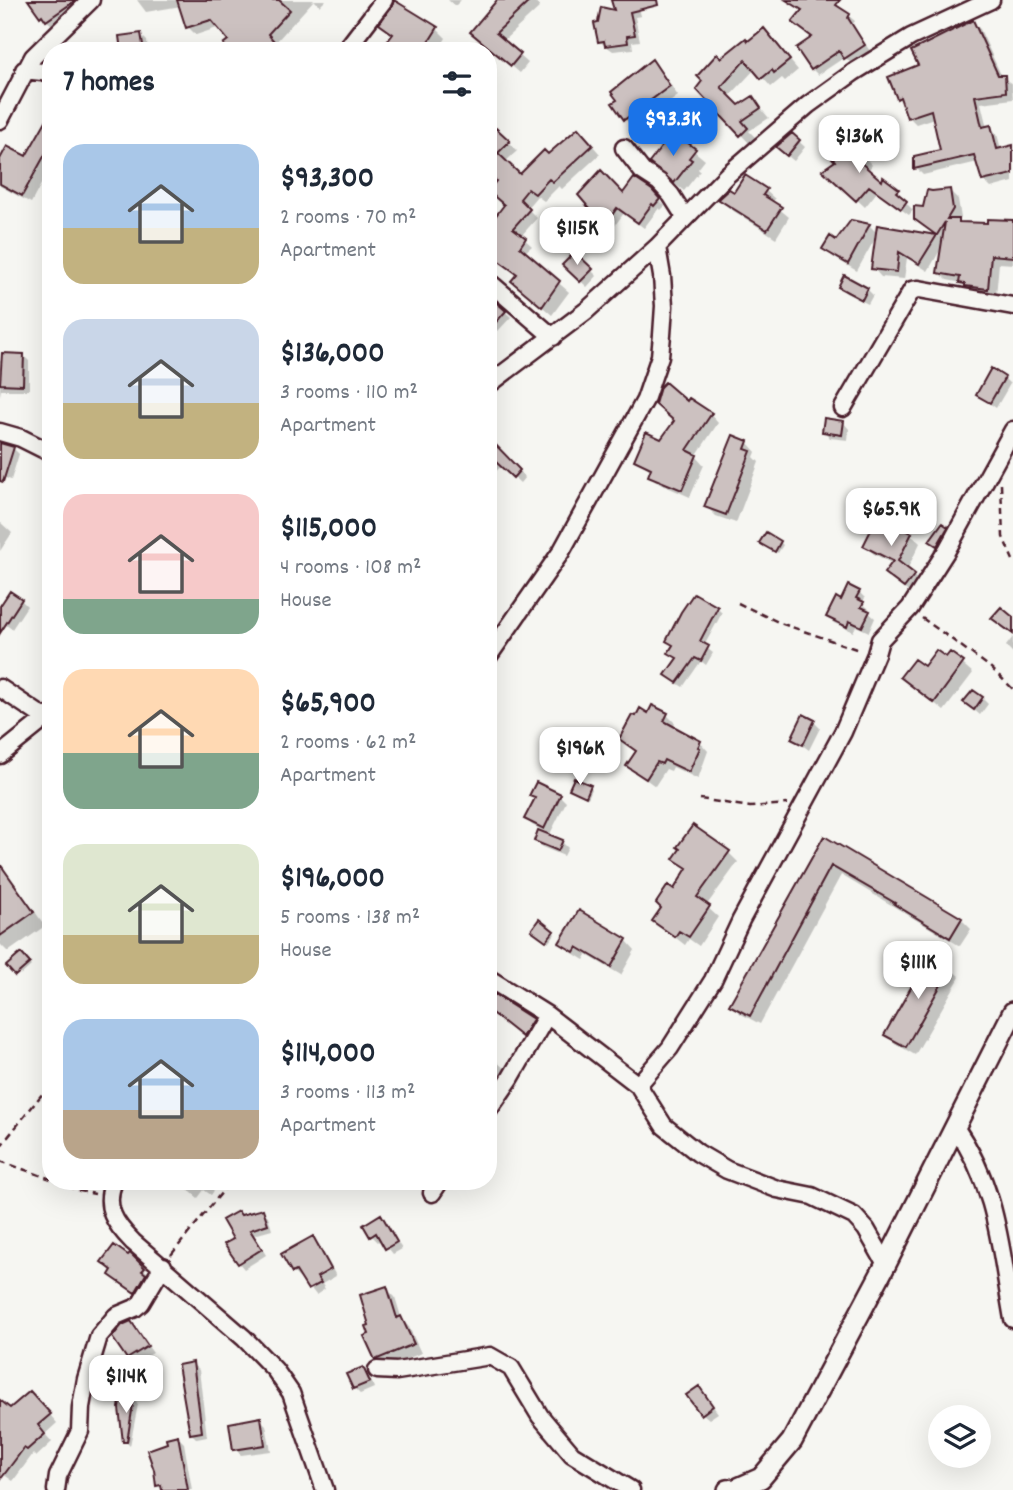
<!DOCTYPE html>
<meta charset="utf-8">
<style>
body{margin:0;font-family:Dekko,sans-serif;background:#f2f2f3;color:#1f2937;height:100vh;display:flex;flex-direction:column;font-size:26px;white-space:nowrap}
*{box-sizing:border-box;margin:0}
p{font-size:23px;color:#747a83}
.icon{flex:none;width:38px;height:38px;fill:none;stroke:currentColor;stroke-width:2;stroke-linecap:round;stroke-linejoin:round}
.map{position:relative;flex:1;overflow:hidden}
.sheet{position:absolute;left:42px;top:42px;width:455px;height:1148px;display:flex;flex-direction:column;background:#fff;border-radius:28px;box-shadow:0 7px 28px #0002}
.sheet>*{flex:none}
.controls{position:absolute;left:928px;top:1405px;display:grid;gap:14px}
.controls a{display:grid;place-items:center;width:63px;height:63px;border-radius:50%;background:#fff;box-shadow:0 7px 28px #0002;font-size:35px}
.price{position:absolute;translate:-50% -60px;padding:0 16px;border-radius:14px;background:#fff;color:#222;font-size:23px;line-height:46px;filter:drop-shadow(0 2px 4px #0008)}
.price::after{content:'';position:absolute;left:50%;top:42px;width:21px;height:16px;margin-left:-10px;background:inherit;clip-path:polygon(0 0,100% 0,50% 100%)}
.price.current{background:#1a73e8;color:#fff}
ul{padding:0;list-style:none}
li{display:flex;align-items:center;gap:21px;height:175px;padding:0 21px}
li span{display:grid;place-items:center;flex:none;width:196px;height:140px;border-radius:21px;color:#555}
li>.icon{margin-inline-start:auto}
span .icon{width:84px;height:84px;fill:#fffc;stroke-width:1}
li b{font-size:30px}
h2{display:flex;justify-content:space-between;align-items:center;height:84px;padding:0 21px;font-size:30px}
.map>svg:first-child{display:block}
.shadow{fill:#0003}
.building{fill:#ccc1c0;stroke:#4a1f2b;stroke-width:2}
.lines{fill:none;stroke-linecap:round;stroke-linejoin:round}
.minor-casing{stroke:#4a1f2b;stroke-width:21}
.tertiary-casing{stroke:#4a1f2b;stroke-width:24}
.path{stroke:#4a1f2b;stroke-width:2.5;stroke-dasharray:7 5;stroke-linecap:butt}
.minor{stroke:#f6f6f2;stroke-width:16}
.tertiary{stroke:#f6f6f2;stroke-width:19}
</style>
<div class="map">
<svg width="1013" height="1490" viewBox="0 0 1013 1490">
<rect width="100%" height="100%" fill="#f6f6f2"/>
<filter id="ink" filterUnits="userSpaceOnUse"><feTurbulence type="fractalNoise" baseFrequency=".0143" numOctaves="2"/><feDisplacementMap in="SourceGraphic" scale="14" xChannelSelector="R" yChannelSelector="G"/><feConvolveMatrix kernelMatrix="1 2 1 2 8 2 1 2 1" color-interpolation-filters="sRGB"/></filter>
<g filter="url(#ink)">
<path class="shadow" d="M 34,0 L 76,0 L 83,11 L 57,29 L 41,16 Z
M 137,0 L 326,0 L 320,6 L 314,0 L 275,43 L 230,40 L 220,27 L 196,35 L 188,27 L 181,6 L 146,12 Z
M 448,0 L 461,0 L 455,6 Z
M 499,0 L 533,0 L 540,7 L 503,41 L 528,63 L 520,73 L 481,40 Z
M 613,0 L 637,0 L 641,16 L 635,17 L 640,41 L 632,42 L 633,49 L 613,51 L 599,41 L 616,12 Z
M 793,0 L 829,0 L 855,21 L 852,25 L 870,51 L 851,63 L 845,57 L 818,75 L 812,69 L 814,38 L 803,11 L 792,2 Z
M 972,22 L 980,29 L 1002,77 L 1012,84 L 1013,99 L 981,103 L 987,128 L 990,127 L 997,134 L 1001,149 L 1013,146 L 1013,182 L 991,188 L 983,180 L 978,162 L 923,175 L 916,168 L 943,151 L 934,118 L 916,124 L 909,117 L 904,104 L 898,98 L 920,66 Z
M 381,24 L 437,29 L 446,38 L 438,51 L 381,51 L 393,36 Z
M 141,35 L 147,41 L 148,51 L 123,51 Z
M 773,40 L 798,70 L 785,81 L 782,78 L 771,87 L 755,69 L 729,97 L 739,108 L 752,98 L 769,118 L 749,131 L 756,138 L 750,144 L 698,89 L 721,61 L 748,43 Z
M 652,61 L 661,71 L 678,96 L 635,128 L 625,119 Z
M 51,126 L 51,166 L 31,203 L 0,186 L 0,163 L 26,158 Z
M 496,130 L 517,151 L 505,162 L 520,177 L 548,157 L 586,138 L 600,154 L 562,189 L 559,186 L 544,201 L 537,196 L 527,208 L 537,218 L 521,236 L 532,246 L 508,267 L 488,253 L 488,227 L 506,206 L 498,181 Z
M 792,135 L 805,147 L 794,161 L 784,153 Z
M 676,136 L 705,160 L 698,169 L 700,171 L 684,191 L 661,173 L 671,141 Z
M 864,157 L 872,165 L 868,171 L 905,198 L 904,201 L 913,210 L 909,215 L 877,192 L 865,207 L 833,178 Z
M 746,177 L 766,191 L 775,199 L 772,203 L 789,217 L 776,238 L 729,208 L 720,199 L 734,195 Z
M 949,190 L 958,199 L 961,218 L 959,221 L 962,224 L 988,225 L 1013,222 L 1013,264 L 999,263 L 996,296 L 969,291 L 962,283 L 947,280 L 938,272 L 942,247 L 928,271 L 907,258 L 904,279 L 881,277 L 873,268 L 877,235 L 857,271 L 833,257 L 825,249 L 869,225 L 877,233 L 878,227 L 939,237 L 925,227 L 924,208 Z
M 651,191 L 665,206 L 661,210 L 659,208 L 644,228 L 624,213 L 602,243 L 586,231 L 623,196 Z
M 575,254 L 597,276 L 587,287 L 564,265 Z
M 530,258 L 569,292 L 552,315 L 523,290 Z
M 845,277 L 867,289 L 873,295 L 868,304 L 846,293 L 840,287 Z
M 491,300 L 511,317 L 498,331 L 492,326 L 488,331 L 488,303 Z
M 23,355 L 29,361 L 29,390 L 1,390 L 0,396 L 0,361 Z
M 1004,378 L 1010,384 L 996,408 L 978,395 Z
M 711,415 L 718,423 L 696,456 L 704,465 L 690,497 L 658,483 L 650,475 L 652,471 L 636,460 L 662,441 Z
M 843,422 L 849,429 L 848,440 L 830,438 L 824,431 Z
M 488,440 L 525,477 L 520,483 L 502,466 L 495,472 L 488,467 Z
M 747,442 L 756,452 L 754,457 L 759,462 L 736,523 L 716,516 L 706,506 Z
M 0,444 L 13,448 L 19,454 L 11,480 L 0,476 Z
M 879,518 L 911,535 L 920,543 L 907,570 L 922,584 L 913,596 L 886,573 L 893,564 L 874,554 L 865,546 Z
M 0,522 L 12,533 L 0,551 Z
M 946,528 L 953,535 L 943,551 L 931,541 Z
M 780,542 L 783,545 L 778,553 L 764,545 Z
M 859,592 L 865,598 L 862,603 L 869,609 L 868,612 L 875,618 L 869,632 L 856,626 L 853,632 L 834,623 L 828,617 L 842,602 Z
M 21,600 L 27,606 L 12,629 L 0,621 L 0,609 Z
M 717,608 L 722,613 L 704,646 L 713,653 L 706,665 L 701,661 L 683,687 L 672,680 L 678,659 L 671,653 L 674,646 L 668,640 Z
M 1013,637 L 1013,653 L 1006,646 Z
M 951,654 L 973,673 L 944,711 L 903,677 L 947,660 Z
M 982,698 L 988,704 L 980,715 L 972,708 Z
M 649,715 L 667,715 L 675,723 L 673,728 L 700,742 L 708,751 L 698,779 L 673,767 L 671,771 L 666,769 L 655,786 L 628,766 L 637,753 L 621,739 Z
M 814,722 L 820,728 L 809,750 L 793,738 Z
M 590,787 L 592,789 L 588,798 L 571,789 Z
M 532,795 L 560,796 L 566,802 L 550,834 L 532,825 L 526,819 L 536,799 Z
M 824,839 L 961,919 L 971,929 L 960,946 L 841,875 L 760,1024 L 741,1014 L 731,1005 Z
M 536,841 L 562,842 L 568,848 L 564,856 L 542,847 Z
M 728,852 L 738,862 L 706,906 L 718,917 L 699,946 L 689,939 L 685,945 L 654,921 L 688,870 L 676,858 Z
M 0,862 L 45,926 L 8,952 L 0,944 Z
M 536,932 L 553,932 L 555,934 L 549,942 Z
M 626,940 L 635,950 L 621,975 L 587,955 L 584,960 L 571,952 L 562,942 Z
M 21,955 L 31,966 L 21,975 L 12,963 Z
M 950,968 L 960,977 L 915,1055 L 896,1044 L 886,1035 Z
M 488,1009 L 532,1020 L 541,1029 L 533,1045 Z
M 488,1054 L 505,1069 L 488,1090 Z
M 178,1181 L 220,1181 L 220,1182 L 211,1195 L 204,1190 L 198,1198 Z
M 262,1211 L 268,1216 L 272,1230 L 254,1235 L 266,1255 L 244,1269 L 239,1263 L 235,1239 L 242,1217 Z
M 381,1217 L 402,1249 L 393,1254 L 381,1239 L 378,1242 L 372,1236 Z
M 313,1238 L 319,1244 L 336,1276 L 322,1284 L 325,1289 L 316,1295 L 302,1277 L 299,1278 L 293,1272 Z
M 130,1256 L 153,1278 L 145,1301 L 121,1284 L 103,1262 Z
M 386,1288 L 395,1297 L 402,1320 L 409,1327 L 421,1353 L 386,1368 L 377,1359 Z
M 131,1323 L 153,1353 L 135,1364 L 114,1337 Z
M 192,1364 L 199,1370 L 207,1437 L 197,1439 L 191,1433 Z
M 363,1369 L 369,1375 L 374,1388 L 360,1394 L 354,1388 Z
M 704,1394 L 718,1413 L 709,1419 L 703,1414 Z
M 133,1400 L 138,1404 L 130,1446 L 125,1441 Z
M 38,1401 L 57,1423 L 45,1434 L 52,1442 L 36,1457 L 33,1454 L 13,1481 L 0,1472 L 0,1402 L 10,1410 Z
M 260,1419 L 266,1425 L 271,1451 L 241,1455 L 235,1449 Z
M 178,1437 L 184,1443 L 192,1490 L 163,1490 L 158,1485 L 169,1444 Z"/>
<path class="building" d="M 28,0 L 76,0 L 46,21 L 42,15 L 40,17 Z
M 177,0 L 279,0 L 290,10 L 268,34 L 282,51 L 229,51 L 223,44 L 228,40 L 211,20 L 186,28 Z
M 394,0 L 438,27 L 423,51 L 380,51 L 393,34 L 379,24 L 392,6 Z
M 497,0 L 531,0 L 496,33 L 521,54 L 511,66 L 470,32 Z
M 611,0 L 657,0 L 658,5 L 630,12 L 635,35 L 627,36 L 628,43 L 605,46 L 604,41 L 598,42 L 594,23 L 598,22 L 601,7 L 614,10 Z
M 786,0 L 840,0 L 836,5 L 850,14 L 848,18 L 865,45 L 844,59 L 839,51 L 811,70 L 796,48 L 812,37 L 792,22 L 802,10 Z
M 973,20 L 998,75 L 1005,75 L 1006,92 L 975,96 L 982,127 L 991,125 L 997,149 L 1013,145 L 1013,174 L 982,181 L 974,155 L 914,169 L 914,156 L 940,150 L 931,110 L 907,118 L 900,97 L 897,99 L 888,77 L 918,65 L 911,51 Z
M 764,28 L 790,60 L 774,73 L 772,70 L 761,79 L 745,60 L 721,87 L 739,105 L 753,96 L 761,108 L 742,121 L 748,128 L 740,136 L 696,89 L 702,81 L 697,76 L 717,54 L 721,58 L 746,38 L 748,41 Z
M 141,33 L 144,51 L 121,51 L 119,36 Z
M 652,59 L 670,86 L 624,120 L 612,103 L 617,100 L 611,92 Z
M 51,112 L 51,144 L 22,196 L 0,184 L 0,159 L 7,146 L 26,156 Z
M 496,128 L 510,141 L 498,153 L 520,174 L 544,150 L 548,154 L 578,128 L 593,145 L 553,182 L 549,179 L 535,194 L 528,189 L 520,199 L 530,209 L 513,228 L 526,238 L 520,247 L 560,281 L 542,307 L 511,281 L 517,274 L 488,253 L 488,226 L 504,205 L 488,191 L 496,181 L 488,172 L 488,134 Z
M 675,133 L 696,149 L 689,158 L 692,160 L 674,183 L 649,163 L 669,137 L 671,139 Z
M 792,133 L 800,140 L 787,156 L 776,147 Z
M 845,139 L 865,156 L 860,162 L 882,181 L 883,177 L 899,189 L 896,192 L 907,201 L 901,209 L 869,186 L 856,201 L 822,170 L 835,161 L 830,156 Z
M 601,170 L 623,193 L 634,178 L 652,190 L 660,199 L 654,206 L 652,204 L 638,223 L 617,208 L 595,239 L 577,225 L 590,209 L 578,195 Z
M 745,175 L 767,189 L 763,195 L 782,207 L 767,230 L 718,199 L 729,189 L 734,192 Z
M 950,189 L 953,209 L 947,219 L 959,219 L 959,222 L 987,223 L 987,219 L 1013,220 L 1013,257 L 991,255 L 988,289 L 965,286 L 965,284 L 959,283 L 960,277 L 937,273 L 945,222 L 919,264 L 899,252 L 897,272 L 871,269 L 877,225 L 936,235 L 914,219 L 914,206 L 923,207 L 927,190 L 932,191 Z
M 851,220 L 870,224 L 848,264 L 822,249 L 830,236 L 836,240 Z
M 575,252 L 593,269 L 580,282 L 562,265 Z
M 844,275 L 868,288 L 862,300 L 838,287 Z
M 488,295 L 506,311 L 488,331 Z
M 2,353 L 24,354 L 23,385 L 0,384 Z
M 991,368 L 1005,377 L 990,403 L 976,395 Z
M 665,382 L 687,401 L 689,398 L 712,413 L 687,450 L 697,455 L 682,490 L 648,476 L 651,468 L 634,460 L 646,432 L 661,439 L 674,421 L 655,404 L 660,387 Z
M 824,418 L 844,421 L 842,435 L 822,432 Z
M 733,435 L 748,441 L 745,449 L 751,451 L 726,515 L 704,507 Z
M 488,437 L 520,470 L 513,478 L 495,461 L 488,467 Z
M 0,443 L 14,447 L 3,482 L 0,481 Z
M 878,516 L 912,533 L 898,561 L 915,574 L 904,588 L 884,573 L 893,561 L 863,546 Z
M 942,523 L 948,527 L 937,546 L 929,541 Z
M 766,532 L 781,541 L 775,552 L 759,543 Z
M 848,585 L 860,591 L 856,598 L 864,602 L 861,607 L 870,611 L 862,627 L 849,621 L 847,627 L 826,617 L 836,597 L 841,600 Z
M 10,591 L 22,599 L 0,633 L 0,606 Z
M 694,593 L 718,607 L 700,641 L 709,646 L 701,661 L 695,658 L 677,683 L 665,675 L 677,658 L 668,653 L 673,645 L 666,641 L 681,612 Z
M 1001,607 L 1013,617 L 1013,634 L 991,618 Z
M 936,650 L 946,657 L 950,652 L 964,662 L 934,703 L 900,677 L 914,659 L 924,666 Z
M 973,690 L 983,697 L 974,710 L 963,702 Z
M 652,705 L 668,713 L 664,721 L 701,741 L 698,747 L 700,748 L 689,772 L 664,760 L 662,764 L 657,762 L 646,779 L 626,766 L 636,751 L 619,739 L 632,715 L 636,716 L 640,708 L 648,713 Z
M 803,714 L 815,720 L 803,745 L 791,739 Z
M 574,778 L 591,785 L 586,797 L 569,789 Z
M 536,782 L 561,794 L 544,829 L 524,819 L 535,798 L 529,796 Z
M 693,825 L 730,851 L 697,897 L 710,906 L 689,937 L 679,931 L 675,937 L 652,921 L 661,908 L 656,903 L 668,885 L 674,889 L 687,868 L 673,859 L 680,849 L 677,847 Z
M 538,830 L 563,840 L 558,851 L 534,841 Z
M 824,836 L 962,918 L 950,938 L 894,904 L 895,903 L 831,866 L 750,1016 L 729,1005 Z
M 0,864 L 34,912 L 0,936 Z
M 579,910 L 627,939 L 611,967 L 577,947 L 574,952 L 559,943 Z
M 539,919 L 554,931 L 546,941 L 531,930 Z
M 21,953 L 30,963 L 15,976 L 6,966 Z
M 930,954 L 951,967 L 906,1047 L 884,1035 Z
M 494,994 L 533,1019 L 522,1037 L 488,1010 L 488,1002 Z
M 263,1209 L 268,1224 L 250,1230 L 262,1249 L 238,1264 L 224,1244 L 233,1239 L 222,1220 L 238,1211 L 241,1215 Z
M 381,1214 L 397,1242 L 385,1249 L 376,1233 L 370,1237 L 363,1225 Z
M 313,1236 L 331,1269 L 317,1277 L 321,1283 L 308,1290 L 296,1271 L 292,1273 L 281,1254 Z
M 114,1245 L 128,1255 L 130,1253 L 145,1268 L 142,1271 L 146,1274 L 135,1293 L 109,1275 L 112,1270 L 101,1262 Z
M 387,1286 L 397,1318 L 401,1316 L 414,1344 L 375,1360 L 364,1336 L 369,1334 L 366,1326 L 369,1325 L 360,1295 Z
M 131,1321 L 148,1346 L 127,1359 L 112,1337 L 122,1325 Z
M 193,1362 L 202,1432 L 190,1434 L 178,1365 Z
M 363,1367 L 370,1382 L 353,1389 L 346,1374 Z
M 699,1386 L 713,1406 L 701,1415 L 686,1395 Z
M 30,1391 L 51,1414 L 38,1425 L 45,1434 L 27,1450 L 24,1448 L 0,1480 L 0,1400 L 10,1408 Z
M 121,1396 L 134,1398 L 127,1442 L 123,1442 L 119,1408 Z
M 261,1417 L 265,1445 L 233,1450 L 229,1423 Z
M 178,1435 L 188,1490 L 162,1490 L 161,1485 L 156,1486 L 154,1470 L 147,1450 L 167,1443 L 166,1438 Z"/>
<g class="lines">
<defs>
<path id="minor" d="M 345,51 L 384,0
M 24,70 L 51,73
M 0,120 L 33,57 L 91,0
M 624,148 L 642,171 L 659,182 L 671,195 L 685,217
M 488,281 L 553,337
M 488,385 L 586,311 L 657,247 L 727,175 L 808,105 L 854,72 L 911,37 L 991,0
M 843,408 L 912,290 L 919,289 L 1013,306
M 0,432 L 21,438 L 51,453
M 488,657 L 561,552 L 645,400 L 660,356 L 662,335 L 664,306 L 662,276 L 657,247
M 0,688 L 51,722
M 0,755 L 51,714
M 488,978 L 547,1015 L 638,1085 L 664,1126 L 698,1153 L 727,1170 L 777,1189 L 812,1196 L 854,1216 L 866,1229 L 886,1264
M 638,1085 L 670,1048 L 713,980 L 741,920 L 843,732 L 876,654 L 880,640 L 910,608 L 947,550 L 1013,430
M 488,1111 L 510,1079 L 547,1015
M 955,1127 C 998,1189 1000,1248 1013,1319
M 114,1181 C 103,1207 115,1224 133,1242 L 244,1338 L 275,1370 L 291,1393 L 325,1490
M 432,1193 L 440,1181
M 377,1370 L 397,1371 L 490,1356 L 511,1368 L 540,1416 L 572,1454 L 631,1490
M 56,1490 L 58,1476 L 80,1431 L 81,1407 L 86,1379 L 99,1336 L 116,1316 L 135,1308 L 141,1303 L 163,1266"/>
<path id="tertiary" d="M 728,1490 L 736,1489 L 761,1478 L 792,1441 L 886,1264 L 1013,1012"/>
</defs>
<use href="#minor" class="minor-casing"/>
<use href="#tertiary" class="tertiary-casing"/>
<path class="path" d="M 1001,484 L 1003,537 L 1013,560
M 738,603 L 780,623 L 859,650
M 922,618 L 990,667 L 1013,689
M 700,799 L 750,807 L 787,804
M 0,1147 L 51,1083
M 0,1161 L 51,1179
M 56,1181 L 80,1191 L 95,1194
M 171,1255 L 231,1181"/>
<use href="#minor" class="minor"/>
<use href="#tertiary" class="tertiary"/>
</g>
</g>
</svg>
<div class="controls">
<a><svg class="icon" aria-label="layers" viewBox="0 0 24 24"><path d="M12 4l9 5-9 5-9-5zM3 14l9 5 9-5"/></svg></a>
</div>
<b class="price current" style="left:673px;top:158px">$93.3K</b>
<b class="price" style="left:859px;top:175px">$136K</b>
<b class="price" style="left:577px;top:267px">$115K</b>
<b class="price" style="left:891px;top:548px">$65.9K</b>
<b class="price" style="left:580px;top:787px">$196K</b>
<b class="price" style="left:918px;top:1001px">$111K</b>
<b class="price" style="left:126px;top:1415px">$114K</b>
<section class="sheet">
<h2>7 homes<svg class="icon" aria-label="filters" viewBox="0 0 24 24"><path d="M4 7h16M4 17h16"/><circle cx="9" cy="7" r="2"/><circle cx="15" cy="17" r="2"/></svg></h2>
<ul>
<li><span style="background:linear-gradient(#a9c7e8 60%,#c2b280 0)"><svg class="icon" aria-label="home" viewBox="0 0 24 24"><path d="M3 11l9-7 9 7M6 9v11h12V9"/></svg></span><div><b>$93,300</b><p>2 rooms · 70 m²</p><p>Apartment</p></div></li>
<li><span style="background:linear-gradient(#c9d6e8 60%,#c2b280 0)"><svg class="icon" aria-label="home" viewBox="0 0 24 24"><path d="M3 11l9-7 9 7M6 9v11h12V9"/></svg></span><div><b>$136,000</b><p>3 rooms · 110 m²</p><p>Apartment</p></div></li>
<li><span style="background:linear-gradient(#f6c9c9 75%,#7fa58c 0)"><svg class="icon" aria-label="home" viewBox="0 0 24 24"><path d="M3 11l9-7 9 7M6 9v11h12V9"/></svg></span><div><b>$115,000</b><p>4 rooms · 108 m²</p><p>House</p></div></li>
<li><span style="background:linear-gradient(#ffd9b3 60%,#7fa58c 0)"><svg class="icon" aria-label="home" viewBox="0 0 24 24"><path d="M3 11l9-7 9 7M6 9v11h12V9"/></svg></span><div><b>$65,900</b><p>2 rooms · 62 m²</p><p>Apartment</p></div></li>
<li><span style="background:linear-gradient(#dfe7d0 65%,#c2b280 0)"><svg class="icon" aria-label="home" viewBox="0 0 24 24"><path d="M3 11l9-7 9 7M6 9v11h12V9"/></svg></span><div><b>$196,000</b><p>5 rooms · 138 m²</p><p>House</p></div></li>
<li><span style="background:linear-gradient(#a9c7e8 65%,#b9a48a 0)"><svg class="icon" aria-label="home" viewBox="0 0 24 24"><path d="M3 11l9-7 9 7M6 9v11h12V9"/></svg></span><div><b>$114,000</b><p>3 rooms · 113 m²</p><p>Apartment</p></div></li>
</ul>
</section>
</div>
